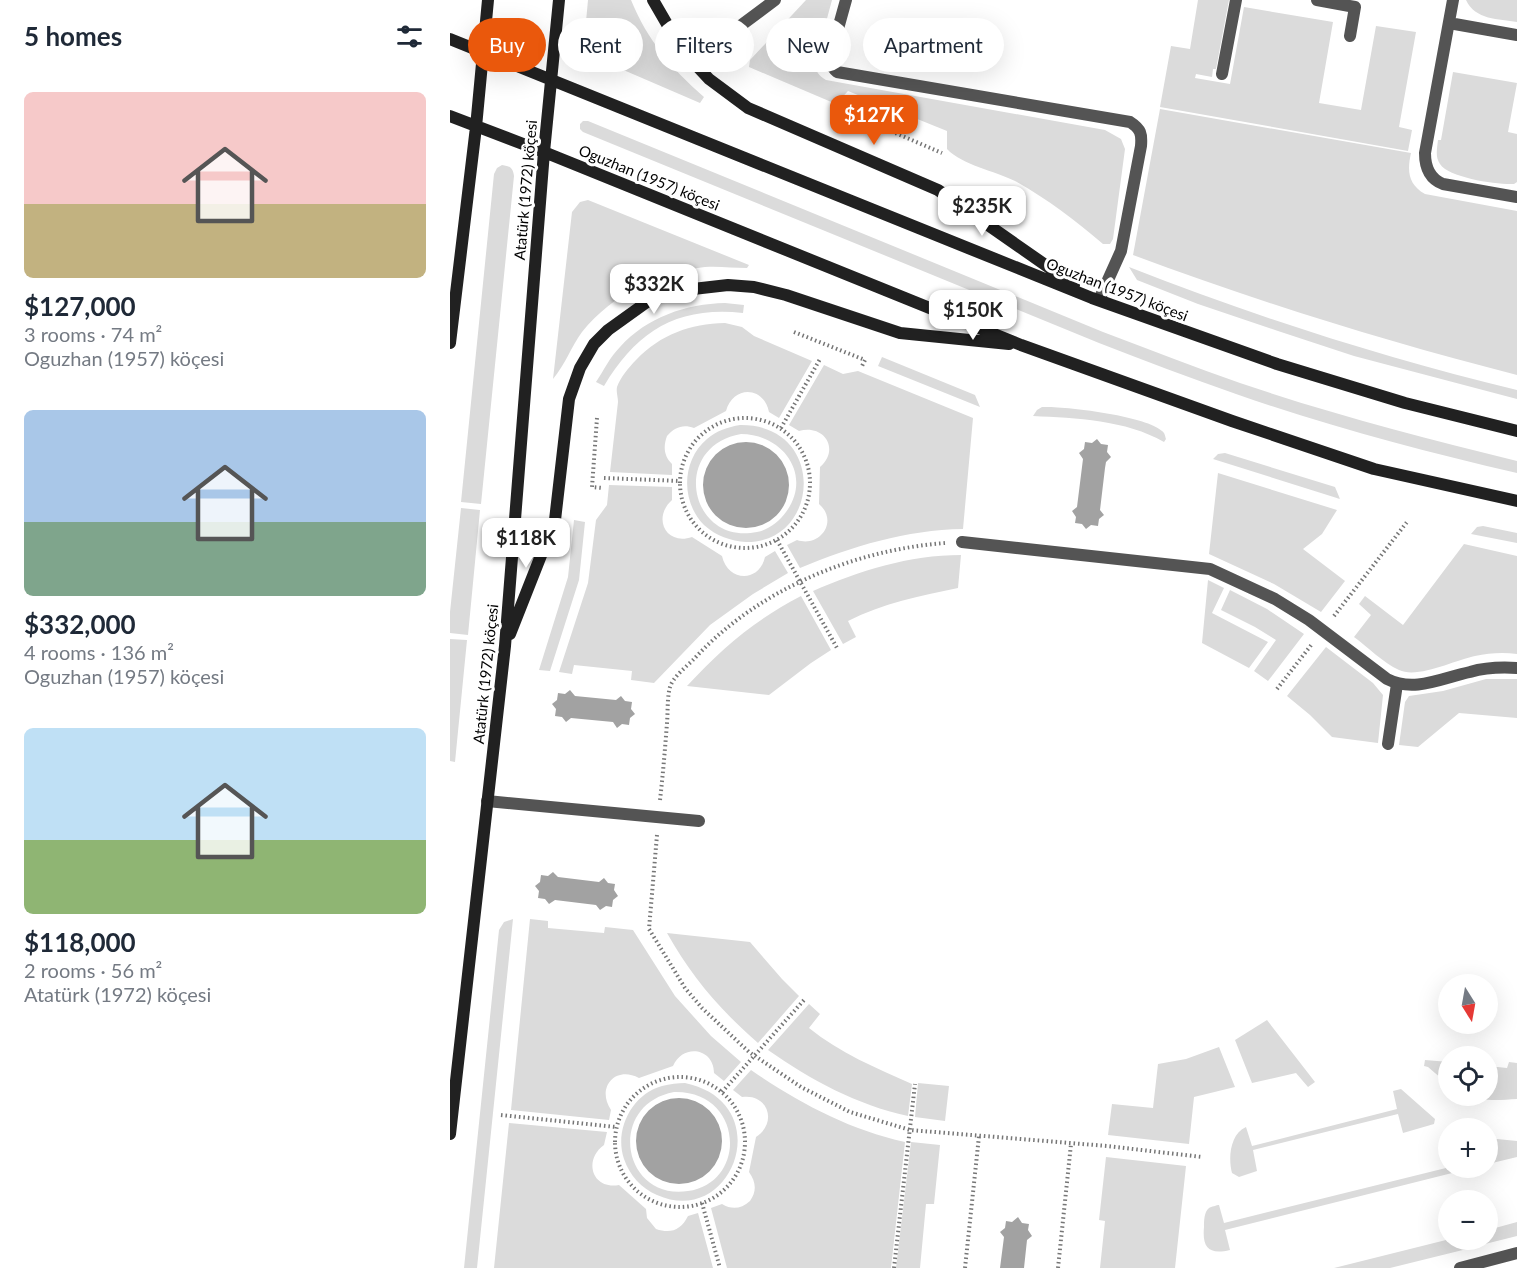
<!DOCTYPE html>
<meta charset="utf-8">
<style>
body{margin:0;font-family:Lato,sans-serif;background:#f2f2f3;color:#1f2937;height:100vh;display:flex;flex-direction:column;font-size:22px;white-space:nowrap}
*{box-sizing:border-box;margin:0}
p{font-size:20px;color:#747a83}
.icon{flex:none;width:33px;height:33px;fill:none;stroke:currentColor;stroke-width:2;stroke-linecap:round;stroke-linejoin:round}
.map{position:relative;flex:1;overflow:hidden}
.side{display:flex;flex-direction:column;background:#fff;width:450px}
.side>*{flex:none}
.hud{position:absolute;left:18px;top:18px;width:570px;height:54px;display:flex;gap:12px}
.needle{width:39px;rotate:169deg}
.buttons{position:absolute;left:988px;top:974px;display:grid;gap:12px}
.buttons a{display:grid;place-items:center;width:60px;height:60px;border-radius:50%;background:#fff;box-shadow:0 6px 24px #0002;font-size:30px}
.price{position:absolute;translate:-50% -51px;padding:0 14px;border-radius:12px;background:#fff;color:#222;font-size:20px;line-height:39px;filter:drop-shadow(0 2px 3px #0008)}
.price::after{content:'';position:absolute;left:50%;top:36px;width:18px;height:14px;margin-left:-9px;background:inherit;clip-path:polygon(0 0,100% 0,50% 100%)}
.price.on{background:#ea580c;color:#fff}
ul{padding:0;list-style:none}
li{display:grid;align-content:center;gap:12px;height:318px;padding:0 24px}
li span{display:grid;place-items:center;height:186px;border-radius:9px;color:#555}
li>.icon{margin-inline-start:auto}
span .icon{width:108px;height:108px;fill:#fffc;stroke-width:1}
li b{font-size:26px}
h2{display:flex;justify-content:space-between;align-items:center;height:72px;padding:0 24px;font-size:26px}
.pill{padding:0 21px;border-radius:27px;background:#fff;box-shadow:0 6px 24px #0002;font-size:21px;line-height:54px}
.pill.on{background:#ea580c;color:#fff}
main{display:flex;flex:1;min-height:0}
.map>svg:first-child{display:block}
.green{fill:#dbdbdb;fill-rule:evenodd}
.water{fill:#a2a2a2}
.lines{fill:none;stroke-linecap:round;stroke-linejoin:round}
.path{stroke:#767676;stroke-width:4;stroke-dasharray:1.5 3;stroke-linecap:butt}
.service{stroke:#545454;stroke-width:12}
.tertiary{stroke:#545454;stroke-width:12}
.secondary{stroke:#212121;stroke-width:12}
.labels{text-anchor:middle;stroke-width:6;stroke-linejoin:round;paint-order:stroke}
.street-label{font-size:15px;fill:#000;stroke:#fff}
</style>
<main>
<section class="side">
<h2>5 homes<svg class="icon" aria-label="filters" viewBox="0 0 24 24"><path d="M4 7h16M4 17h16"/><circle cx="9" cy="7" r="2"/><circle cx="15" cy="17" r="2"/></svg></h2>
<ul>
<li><span style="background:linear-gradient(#f6c9c9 60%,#c2b280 0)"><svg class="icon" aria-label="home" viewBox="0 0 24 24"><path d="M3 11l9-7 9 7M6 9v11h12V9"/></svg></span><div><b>$127,000</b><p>3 rooms · 74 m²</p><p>Oguzhan (1957) köçesi</p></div></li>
<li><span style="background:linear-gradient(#a9c7e8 60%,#7fa58c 0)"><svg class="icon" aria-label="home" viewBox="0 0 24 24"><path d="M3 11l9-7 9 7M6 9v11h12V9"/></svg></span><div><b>$332,000</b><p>4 rooms · 136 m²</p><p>Oguzhan (1957) köçesi</p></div></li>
<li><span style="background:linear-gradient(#bfe0f5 60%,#8fb573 0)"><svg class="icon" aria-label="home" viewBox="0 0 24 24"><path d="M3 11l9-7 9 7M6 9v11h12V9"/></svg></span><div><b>$118,000</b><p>2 rooms · 56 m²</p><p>Atatürk (1972) köçesi</p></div></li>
</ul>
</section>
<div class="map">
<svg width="1067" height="1268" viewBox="0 0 1067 1268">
<rect width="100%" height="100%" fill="#fff"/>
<path class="green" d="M 138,0 L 181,0 C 198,41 221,68 254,97 L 250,103 L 141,56 L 135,50 L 134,43 Z
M 356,0 L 382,0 L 365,63 C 366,72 368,75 376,80 L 655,130 L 671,139 L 675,149 L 663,239 L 660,244 L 653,244 C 625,220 597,199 565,181 C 545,171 512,165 497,149 L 497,131 L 398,91 L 386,104 L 299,67 L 300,60 Z
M 748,0 L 779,0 L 766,69 L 763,69 L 762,77 L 746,74 L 745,78 L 780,84 L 794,7 L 883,22 L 869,103 L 911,110 L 926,26 L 966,32 L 949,127 L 962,130 L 958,151 L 710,107 L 721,46 L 740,49 Z
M 1016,0 L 1067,0 L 1067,22 C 1049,19 1025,20 1016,0 Z
M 1003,72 L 1067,83 L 1058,132 L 1067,134 L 1067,182 L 1064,184 C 1048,185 999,178 990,164 C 985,157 987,149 988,140 L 991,140 Z
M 710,109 L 961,153 C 957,171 958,184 975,194 L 1067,211 L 1067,375 C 937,342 809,302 683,255 Z
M 133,121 L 138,121 L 653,332 C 699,349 744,367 790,383 C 881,414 974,438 1067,461 L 1067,473 C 972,451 878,426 786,394 C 740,378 695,361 649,343 L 133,132 L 130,129 L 130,124 Z
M 52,165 C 60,166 63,168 64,176 L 31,504 L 11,502 L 44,174 L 47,168 Z
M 138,200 L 299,265 L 297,268 C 283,268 269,266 255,267 C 206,273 163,294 132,332 C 121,347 115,365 103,379 L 122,212 L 130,202 Z
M 679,267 C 806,317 935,358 1067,390 L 1067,399 L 904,356 L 828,331 L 748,304 L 687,280 Z
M 275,303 L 294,305 L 293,313 C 227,306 187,331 154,386 L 146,382 C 154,370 160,357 170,347 C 197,317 236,304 275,303 Z
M 275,323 L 292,327 L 304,336 L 362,361 L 329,418 L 319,412 C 314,386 283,385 276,411 L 244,428 C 233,424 225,427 217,436 C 213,447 214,456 222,464 L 222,475 L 160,472 L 168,402 C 168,397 166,392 167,387 C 170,378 179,367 186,360 C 211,334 240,324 275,323 Z
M 432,357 L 525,395 L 530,407 L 428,366 Z
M 374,365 L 393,374 L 408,371 L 523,418 L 513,529 C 456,530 403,546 350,568 L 337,545 L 347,540 C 370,548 389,521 369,504 L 370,467 C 390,450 375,424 349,431 L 339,425 Z
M 592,407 C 615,406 697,416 712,431 C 715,433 715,436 716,439 L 714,442 C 676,420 626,418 583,416 L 587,410 Z
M 290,425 C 377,424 371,543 296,542 C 281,541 266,536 254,525 C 231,502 231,461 257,439 C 266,431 278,427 290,425 ZM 291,434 C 333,434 363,475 336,512 C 329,522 318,530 307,532 C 240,546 219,447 291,434 Z
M 775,453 L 885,487 L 890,499 L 763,459 L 768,454 Z
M 768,473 L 887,510 L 872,534 L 853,549 L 895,581 L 871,612 L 824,584 L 759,554 Z
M 159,485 L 222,487 L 222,500 C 202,518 216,546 242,537 L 272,556 C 278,582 309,583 315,557 L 325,551 L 338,573 L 303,594 L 260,625 L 204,683 L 181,680 L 182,671 L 124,665 L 122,674 L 109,672 L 138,583 L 146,520 L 157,505 Z
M 11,508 L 30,510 L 18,635 L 0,633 L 0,612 Z
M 124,520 L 135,522 L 129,580 L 100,671 L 89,670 L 118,577 Z
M 1033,526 L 1067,533 L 1067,543 L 1021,534 L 1027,527 Z
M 1014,544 L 1067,556 L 1067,654 C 1053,652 1039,653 1025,656 C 1005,660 968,679 949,670 C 933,663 918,647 904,637 L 921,615 L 909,604 L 915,596 L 953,625 Z
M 511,555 L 508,588 C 470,596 433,603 398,621 L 406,637 L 393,644 L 363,591 C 409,571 459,555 511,555 Z
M 758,580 L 774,588 L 762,613 L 818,642 L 799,668 L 752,643 Z
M 780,590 L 817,609 L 854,634 L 818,681 L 804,671 L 826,640 L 805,627 L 771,610 Z
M 351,596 L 381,650 L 361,663 L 319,695 L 237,686 C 272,648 305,620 351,596 Z
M 0,639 L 17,640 L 5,762 L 0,761 Z
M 876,647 L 923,683 L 933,695 L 928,743 L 882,737 L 860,715 L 837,696 Z
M 1036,679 L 1067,679 L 1067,718 L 1009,713 L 968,747 L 949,745 L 955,702 L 959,696 L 993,691 Z
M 63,919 L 27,1268 L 14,1268 L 49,930 L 54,922 Z
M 80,919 L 98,921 L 98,928 L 154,933 L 155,927 L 183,930 L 225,996 L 261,1036 L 291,1062 L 274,1081 L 264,1073 C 264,1048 233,1043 223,1066 L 189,1078 C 165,1065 146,1088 161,1110 L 159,1120 L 61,1110 Z
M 217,933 L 300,942 L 332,979 L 349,996 L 308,1043 C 270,1010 241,976 217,933 Z
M 359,1004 L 370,1014 L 359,1028 C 390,1053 426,1068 462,1084 L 458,1116 C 407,1105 361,1080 318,1050 Z
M 817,1020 L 865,1082 L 858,1087 L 846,1073 L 802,1083 L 785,1040 Z
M 769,1047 L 785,1087 L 744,1097 L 739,1144 L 658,1135 L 662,1104 L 703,1108 L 708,1064 L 736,1059 Z
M 975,1060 L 999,1062 L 999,1085 L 978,1067 L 974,1066 Z
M 1059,1062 L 1067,1063 L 1067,1099 C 1050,1100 1033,1102 1018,1095 L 1038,1095 L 1038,1066 L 1057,1068 Z
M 301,1070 C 349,1103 398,1129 455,1142 L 441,1268 L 277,1268 L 261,1208 L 272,1204 C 282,1210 291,1209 300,1201 C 307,1191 306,1182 299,1172 L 306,1137 C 328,1123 318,1093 292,1097 L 283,1090 Z
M 235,1083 C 329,1103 283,1229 207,1195 C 191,1188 180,1176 174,1159 C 164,1130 182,1094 212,1086 C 220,1084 228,1083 235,1083 ZM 224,1092 C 293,1090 299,1182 238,1191 C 172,1201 156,1105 224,1092 Z
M 468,1083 L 499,1086 L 495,1121 L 465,1117 Z
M 951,1089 L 985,1119 L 984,1124 L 953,1133 L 948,1114 L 803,1150 L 807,1171 L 789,1177 L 782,1173 C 778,1158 780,1134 796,1127 L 802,1146 L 947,1109 L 943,1091 Z
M 59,1123 L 157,1132 L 154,1145 C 133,1160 142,1190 169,1185 L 196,1209 L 197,1218 L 206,1229 C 221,1234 231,1230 238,1216 L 248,1213 L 263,1268 L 44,1268 Z
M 1047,1139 L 1067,1141 L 1067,1157 L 1038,1164 L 1038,1157 L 1046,1155 L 1042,1143 Z
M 461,1142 L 490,1145 L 484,1204 L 476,1204 L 470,1268 L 446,1268 Z
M 656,1157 L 736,1166 L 725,1268 L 650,1268 L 655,1221 L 649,1220 Z
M 1000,1167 L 1026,1167 L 775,1230 L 780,1250 C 759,1255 752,1248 754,1227 C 754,1221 754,1212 759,1208 C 761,1207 767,1205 769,1205 L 774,1223 Z
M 1067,1222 L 1067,1236 L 1035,1244 L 1034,1239 L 1038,1239 L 1038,1230 Z
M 1000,1239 L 1031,1239 L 1033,1245 L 940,1268 L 884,1268 Z"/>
<path class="water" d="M 647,439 L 651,444 L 658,445 L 657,452 L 661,457 L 656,462 L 655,468 L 650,510 L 654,515 L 649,519 L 648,526 L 641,525 L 636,529 L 632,524 L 625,523 L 626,517 L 622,511 L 627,507 L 633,459 L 629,453 L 634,449 L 635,442 L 642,443 Z
M253 485a43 43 0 1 1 86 0a43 43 0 1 1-86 0Z
M 120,690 L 125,696 L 166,700 L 171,696 L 175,701 L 182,702 L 181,709 L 185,714 L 180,718 L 179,725 L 172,724 L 167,728 L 163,722 L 121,718 L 116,722 L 112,717 L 105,716 L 106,709 L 102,704 L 107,700 L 108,693 L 115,694 Z
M 103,872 L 108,877 L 149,882 L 154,878 L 158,883 L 165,884 L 164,890 L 168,896 L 163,900 L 162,907 L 156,906 L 150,910 L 146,905 L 105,900 L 99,904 L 95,899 L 88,898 L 89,891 L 85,886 L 90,882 L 91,875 L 98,876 Z
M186 1141a43 43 0 1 1 86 0a43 43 0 1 1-86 0Z
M 568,1217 L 572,1223 L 579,1224 L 578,1230 L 582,1236 L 577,1240 L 574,1268 L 550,1268 L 554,1237 L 550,1232 L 555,1228 L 556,1221 L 562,1222 Z"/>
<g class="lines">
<path class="path" d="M 429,126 L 492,153
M 344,332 L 415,360 L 412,366
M230 483a65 65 0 1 1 130 0a65 65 0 1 1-130 0Z
M 147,418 L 142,487 L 153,488
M 331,428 L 370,359
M 154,478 L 230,481
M 327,540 L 387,648
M 884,616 L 957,522
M 827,689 L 862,644
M 210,800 C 213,774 215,749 217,723 C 218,711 217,698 220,687 C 223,677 237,666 244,659 C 307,590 403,550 495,543
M 207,835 L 199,929 L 235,988 L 252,1008 L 299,1052 L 351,1087 L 400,1112 L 460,1130 L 657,1146 L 752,1157
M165 1142a65 65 0 1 1 130 0a65 65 0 1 1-130 0Z
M 272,1092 L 354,1000
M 51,1115 L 166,1127
M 252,1203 L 270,1268
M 444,1268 L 465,1084
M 515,1268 L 529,1136
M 608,1268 L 621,1144"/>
<path class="service" d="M 396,0 L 381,54 C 380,62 381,67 387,72 L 680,122 C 691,129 692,134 691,146 L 671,251 L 649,300
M 867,0 L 905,7 L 900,36
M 1003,0 L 975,153 C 975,167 980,179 993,184 L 1067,197
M 999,23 L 1067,35
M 243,61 L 325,0
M 772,74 L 786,0
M 512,542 L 760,569 L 825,599 L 859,620 L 937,679 C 964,693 992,678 1020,672 C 1034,668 1052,667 1067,668
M 938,744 L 947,684
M 37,801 L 249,821"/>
<path class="tertiary" d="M 1010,1268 L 1067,1253"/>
<path class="secondary" d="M 203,0 L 232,50 L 259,79 L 298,108 L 488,190 L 624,285
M 0,39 L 642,298 L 827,364 L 955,403 L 1067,431
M 0,116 L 94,152 L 571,345 L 782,421 L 924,469 L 1067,501
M 0,343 L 26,127 L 38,0
M 60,634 L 105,520 L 119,399 L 130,368 L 144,344 L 158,330 L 197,302 L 215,294 L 243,289 L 278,285 L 304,287 L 336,295 L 450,333 L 559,344
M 0,1134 L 55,646 L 94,152 L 109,0"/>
</g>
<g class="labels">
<g class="street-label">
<text transform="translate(199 178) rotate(22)" y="5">Oguzhan (1957) köçesi</text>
<text transform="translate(76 190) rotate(-85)" y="5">Atatürk (1972) köçesi</text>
<text transform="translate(667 290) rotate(21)" y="5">Oguzhan (1957) köçesi</text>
<text transform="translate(36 674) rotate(-84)" y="5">Atatürk (1972) köçesi</text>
</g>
</g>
</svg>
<div class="buttons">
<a><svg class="needle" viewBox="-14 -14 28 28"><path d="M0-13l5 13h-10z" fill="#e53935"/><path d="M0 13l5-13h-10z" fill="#747a83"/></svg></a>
<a><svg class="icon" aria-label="locate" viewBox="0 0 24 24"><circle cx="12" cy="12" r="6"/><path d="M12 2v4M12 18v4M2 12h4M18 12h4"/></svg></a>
<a>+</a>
<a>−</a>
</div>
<b class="price on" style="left:424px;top:146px">$127K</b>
<b class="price" style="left:532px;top:237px">$235K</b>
<b class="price" style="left:204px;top:315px">$332K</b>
<b class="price" style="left:523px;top:341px">$150K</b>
<b class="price" style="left:76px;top:569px">$118K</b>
<div class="hud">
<a class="pill on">Buy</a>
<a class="pill">Rent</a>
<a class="pill">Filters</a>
<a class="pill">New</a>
<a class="pill">Apartment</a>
</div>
</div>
</main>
